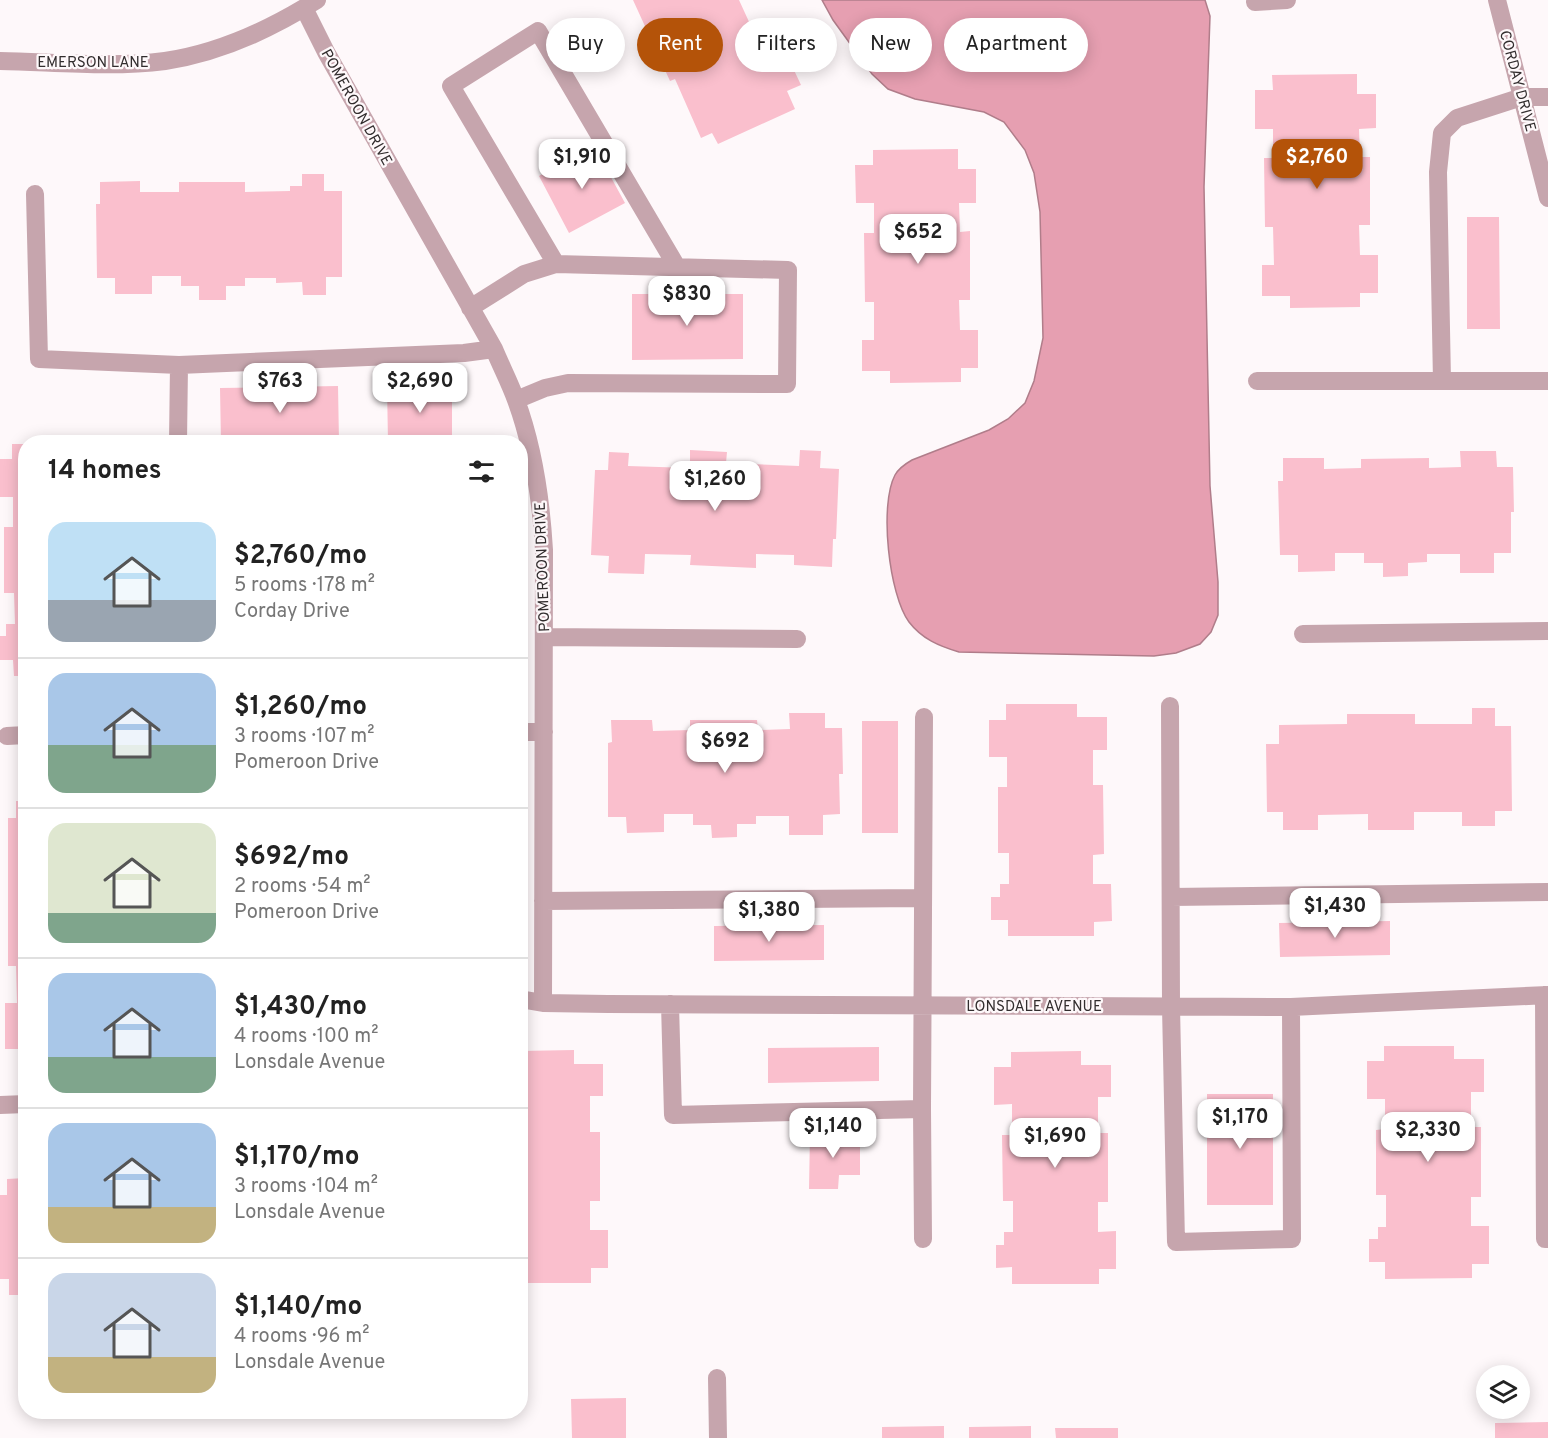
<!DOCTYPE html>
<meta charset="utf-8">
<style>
body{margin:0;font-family:Overpass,sans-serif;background:#f6f6f6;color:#222;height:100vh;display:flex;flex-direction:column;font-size:22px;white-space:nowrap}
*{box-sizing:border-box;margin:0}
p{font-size:20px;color:#767676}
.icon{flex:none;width:33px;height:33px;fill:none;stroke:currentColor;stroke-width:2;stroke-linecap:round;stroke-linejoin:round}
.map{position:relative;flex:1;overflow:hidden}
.side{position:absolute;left:18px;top:435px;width:510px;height:984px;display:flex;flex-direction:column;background:#fff;border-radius:24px;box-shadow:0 3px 15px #0003}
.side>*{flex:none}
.guide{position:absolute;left:546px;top:18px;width:570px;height:54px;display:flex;gap:12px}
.tools{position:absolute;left:1476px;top:1365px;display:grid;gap:12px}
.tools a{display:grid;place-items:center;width:54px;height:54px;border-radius:50%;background:#fff;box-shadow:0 3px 15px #0003;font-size:30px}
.price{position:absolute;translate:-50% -51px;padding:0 14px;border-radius:12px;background:#fff;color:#222;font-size:20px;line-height:39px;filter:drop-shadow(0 2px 3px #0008)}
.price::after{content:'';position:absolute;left:50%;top:36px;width:18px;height:14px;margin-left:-9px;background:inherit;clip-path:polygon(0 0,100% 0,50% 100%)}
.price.current{background:#b45309;color:#fff}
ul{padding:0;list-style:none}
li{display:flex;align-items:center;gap:18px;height:150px;padding:0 30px}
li+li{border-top:2px solid #e0e0e0}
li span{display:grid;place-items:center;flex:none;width:168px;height:120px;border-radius:18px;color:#555}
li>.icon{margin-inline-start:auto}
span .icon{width:72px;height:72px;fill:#fffc;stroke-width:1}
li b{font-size:26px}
h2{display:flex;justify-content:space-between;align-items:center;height:72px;padding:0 30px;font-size:26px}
.pill{padding:0 21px;border-radius:27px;background:#fff;box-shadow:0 3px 15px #0003;font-size:21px;line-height:54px}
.pill.current{background:#b45309;color:#fff}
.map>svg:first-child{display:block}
.water{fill:#e69fb1;stroke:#b07d8a;stroke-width:1.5}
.building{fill:#fabfcd}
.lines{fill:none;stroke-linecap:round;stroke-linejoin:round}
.street{stroke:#c6a5ad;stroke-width:18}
.labels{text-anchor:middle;stroke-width:4.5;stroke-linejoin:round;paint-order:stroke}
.street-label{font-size:15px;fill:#322d2e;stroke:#fef8fa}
</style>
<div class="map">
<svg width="1548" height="1438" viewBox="0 0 1548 1438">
<rect width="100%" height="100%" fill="#fef8fa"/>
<path class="water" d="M 822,0 L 1205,0 L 1210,16 L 1204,187 L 1210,486 L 1218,582 L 1218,615 L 1211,632 L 1200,644 L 1176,653 L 1154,656 L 959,652 C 939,646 922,639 909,622 C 889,595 879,505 895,475 C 899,468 905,464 912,460 L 989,430 L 1008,419 L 1025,403 L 1034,381 L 1043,338 L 1040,212 L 1034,173 L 1025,150 L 1004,122 L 984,112 L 915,99 L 888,89 L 872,74 L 833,20 Z"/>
<path class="building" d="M 633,0 L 739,0 L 767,61 L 786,53 L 801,85 L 787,91 L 795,109 L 718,144 L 712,133 L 701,138 L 675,79 L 670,81 Z
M 1357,74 L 1357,94 L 1376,94 L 1376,128 L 1359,129 L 1360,157 L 1370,157 L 1370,225 L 1359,225 L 1360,255 L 1378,255 L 1378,293 L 1360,293 L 1360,307 L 1290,308 L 1290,296 L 1262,296 L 1262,265 L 1274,265 L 1273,227 L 1265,227 L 1264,158 L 1273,158 L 1273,129 L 1255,129 L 1255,90 L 1273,90 L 1272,75 Z
M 594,146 L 625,203 L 569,233 L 539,176 Z
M 958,149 L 958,169 L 976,169 L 976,203 L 959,203 L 960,232 L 970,231 L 970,300 L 959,300 L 960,330 L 978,330 L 978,368 L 961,368 L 961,382 L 890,383 L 890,371 L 862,371 L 862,340 L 874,340 L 874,302 L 865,302 L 864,233 L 874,233 L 874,203 L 856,203 L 855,165 L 873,165 L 873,150 Z
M 302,174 L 324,174 L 324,191 L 342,191 L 342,277 L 326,277 L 326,295 L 303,295 L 302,282 L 276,283 L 276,278 L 245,278 L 245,286 L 226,286 L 226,300 L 199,300 L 199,286 L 181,286 L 181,276 L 152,276 L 152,294 L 115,294 L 115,278 L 97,278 L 96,204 L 100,204 L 100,182 L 140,181 L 140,192 L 179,192 L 179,182 L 245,182 L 245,192 L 290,191 L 290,186 L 302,186 Z
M 1467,217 L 1499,217 L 1500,329 L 1467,329 Z
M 632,294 L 743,294 L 743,359 L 632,360 Z
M 338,386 L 339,442 L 221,442 L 220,388 Z
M 387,386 L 452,386 L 452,442 L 388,442 Z
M 12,444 L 26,444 L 26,676 L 14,676 L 13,660 L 0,660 L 0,636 L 6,636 L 6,624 L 15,624 L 14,593 L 4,593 L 4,527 L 13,527 L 13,497 L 0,497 L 0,459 L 12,459 Z
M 690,450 L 727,452 L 726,463 L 799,466 L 800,450 L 821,451 L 820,468 L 839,469 L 836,539 L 833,539 L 832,567 L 794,565 L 794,555 L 756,554 L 756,568 L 690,565 L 691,555 L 645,554 L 644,574 L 608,573 L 609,556 L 591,555 L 595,470 L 608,470 L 609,452 L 629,453 L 628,466 L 690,468 Z
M 1460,451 L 1496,451 L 1497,467 L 1513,467 L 1514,512 L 1511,512 L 1511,553 L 1494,553 L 1494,573 L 1460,573 L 1460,554 L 1427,554 L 1427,562 L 1408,563 L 1408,576 L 1383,577 L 1383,563 L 1364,563 L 1364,553 L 1335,553 L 1335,571 L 1298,572 L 1298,555 L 1280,555 L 1278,481 L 1283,481 L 1283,458 L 1324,458 L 1324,469 L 1361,468 L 1361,459 L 1429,458 L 1429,468 L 1461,467 Z
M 1006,704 L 1077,704 L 1077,717 L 1107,717 L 1107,750 L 1093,750 L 1093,785 L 1103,785 L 1104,854 L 1093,855 L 1093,884 L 1111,884 L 1112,921 L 1094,922 L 1094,936 L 1008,936 L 1008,920 L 991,920 L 991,897 L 1000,897 L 1000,884 L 1009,884 L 1009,853 L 998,853 L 998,787 L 1007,787 L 1007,757 L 989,757 L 989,720 L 1006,720 Z
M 1472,708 L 1495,708 L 1495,726 L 1511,726 L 1512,811 L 1495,811 L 1495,826 L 1462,826 L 1462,812 L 1414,812 L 1414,830 L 1368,830 L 1368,814 L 1318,815 L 1318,830 L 1283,830 L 1283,812 L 1267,812 L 1266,744 L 1279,744 L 1279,725 L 1347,724 L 1347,714 L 1415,714 L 1415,724 L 1472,724 Z
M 789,713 L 825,713 L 825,728 L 842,728 L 843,774 L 839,774 L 840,814 L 823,815 L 823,835 L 789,835 L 789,816 L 756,816 L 756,824 L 737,824 L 737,837 L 712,838 L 711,825 L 693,825 L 693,814 L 664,814 L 664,832 L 627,833 L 626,817 L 608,817 L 608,743 L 612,742 L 611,720 L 652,720 L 653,731 L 690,730 L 690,720 L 757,720 L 758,730 L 790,729 Z
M 862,721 L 898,721 L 898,833 L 862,833 Z
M 16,801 L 26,801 L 26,1049 L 5,1049 L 5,1003 L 17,1003 L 16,966 L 8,966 L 8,818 L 16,818 Z
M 1390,921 L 1390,955 L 1280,957 L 1279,923 Z
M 824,925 L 824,960 L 714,961 L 714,926 Z
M 1384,1046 L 1454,1046 L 1454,1059 L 1484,1059 L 1484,1092 L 1471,1092 L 1471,1127 L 1481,1127 L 1481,1197 L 1471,1197 L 1471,1226 L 1489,1226 L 1489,1264 L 1472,1264 L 1472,1278 L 1385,1279 L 1385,1262 L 1369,1262 L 1369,1239 L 1378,1239 L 1378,1227 L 1386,1227 L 1386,1195 L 1376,1195 L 1376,1130 L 1385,1129 L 1385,1099 L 1367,1099 L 1367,1061 L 1384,1061 Z
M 879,1047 L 879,1081 L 768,1083 L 768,1048 Z
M 574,1050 L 574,1064 L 603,1064 L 603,1096 L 590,1096 L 590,1132 L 600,1132 L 600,1201 L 590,1201 L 590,1230 L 608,1230 L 608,1268 L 591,1268 L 591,1283 L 520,1283 L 520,1051 Z
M 1081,1051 L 1081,1065 L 1111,1065 L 1111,1097 L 1098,1097 L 1098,1133 L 1108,1133 L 1108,1202 L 1098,1202 L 1098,1232 L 1116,1231 L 1116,1269 L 1099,1269 L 1099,1284 L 1012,1284 L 1012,1267 L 996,1268 L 996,1245 L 1004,1245 L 1004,1232 L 1013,1232 L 1013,1201 L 1003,1201 L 1002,1135 L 1012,1135 L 1012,1104 L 994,1105 L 994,1067 L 1011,1067 L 1011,1052 Z
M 1207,1094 L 1273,1094 L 1273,1205 L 1207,1205 Z
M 810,1133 L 860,1134 L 860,1175 L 839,1175 L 838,1189 L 809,1189 Z
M 26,1178 L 26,1295 L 9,1295 L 9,1279 L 0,1279 L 0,1195 L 7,1195 L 7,1179 Z
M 626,1398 L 626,1438 L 572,1438 L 571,1399 Z
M 1548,1422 L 1548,1438 L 1495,1438 L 1495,1423 Z
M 944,1426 L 944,1438 L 882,1438 L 882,1427 Z
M 1031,1426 L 1031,1438 L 969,1438 L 969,1427 Z
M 1055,1428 L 1118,1428 L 1118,1438 L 1056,1438 Z"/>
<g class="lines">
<path class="street" d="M 1497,0 L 1548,198
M 1255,2 L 1287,0
M 304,8 L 326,52 L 494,349 C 501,366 510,383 516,400 C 534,449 541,499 544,550 L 543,1003
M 0,61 C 54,62 111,68 165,61 C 219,53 271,29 317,0
M 35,194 L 39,359 L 179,365 L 464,353 L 494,349
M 556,264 L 451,86 L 538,31 L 677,267
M 470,308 L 524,274 L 556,264 L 788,270 L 787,384 L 568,383 L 545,388 L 516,400
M 1257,381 L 1548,381
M 1442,381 L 1438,172 L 1442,133 L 1457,118 L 1522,97 L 1548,97
M 178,442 L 179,365
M 1303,634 L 1548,631
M 544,637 L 797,639
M 1170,706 L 1171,1007 L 1176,1242 L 1292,1239 L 1291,1007
M 520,732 L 544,732
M 7,736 L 26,735
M 1171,897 L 1548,892
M 543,901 L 922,898
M 1544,995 L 1545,1239 L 1548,1239
M 520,999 L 543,1003 L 608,1004 L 1291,1007 L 1548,995
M 670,1004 L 673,1115 L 922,1109 L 924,717
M 0,1105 L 26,1104
M 922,1109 L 923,1239
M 717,1378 L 718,1438"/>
</g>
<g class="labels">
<g class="street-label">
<text x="93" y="67">EMERSON LANE</text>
<text transform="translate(1518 81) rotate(75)" y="5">CORDAY DRIVE</text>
<text transform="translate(357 107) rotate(61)" y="5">POMEROON DRIVE</text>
<text transform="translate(542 567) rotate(-92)" y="5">POMEROON DRIVE</text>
<text x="1034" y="1011">LONSDALE AVENUE</text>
</g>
</g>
</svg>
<div class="tools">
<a><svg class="icon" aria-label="layers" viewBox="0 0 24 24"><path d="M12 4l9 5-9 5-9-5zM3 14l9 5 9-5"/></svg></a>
</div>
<b class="price" style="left:582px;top:190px">$1,910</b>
<b class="price current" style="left:1317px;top:190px">$2,760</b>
<b class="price" style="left:918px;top:265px">$652</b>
<b class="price" style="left:687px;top:327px">$830</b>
<b class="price" style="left:280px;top:414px">$763</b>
<b class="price" style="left:420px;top:414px">$2,690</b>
<b class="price" style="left:715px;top:512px">$1,260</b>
<b class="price" style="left:725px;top:774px">$692</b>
<b class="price" style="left:1335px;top:939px">$1,430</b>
<b class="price" style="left:769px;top:943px">$1,380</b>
<b class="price" style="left:1240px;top:1150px">$1,170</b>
<b class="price" style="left:833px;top:1159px">$1,140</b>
<b class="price" style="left:1428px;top:1163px">$2,330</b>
<b class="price" style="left:1055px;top:1169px">$1,690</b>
<div class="guide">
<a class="pill">Buy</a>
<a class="pill current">Rent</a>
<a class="pill">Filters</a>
<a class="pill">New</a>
<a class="pill">Apartment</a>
</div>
<section class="side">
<h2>14 homes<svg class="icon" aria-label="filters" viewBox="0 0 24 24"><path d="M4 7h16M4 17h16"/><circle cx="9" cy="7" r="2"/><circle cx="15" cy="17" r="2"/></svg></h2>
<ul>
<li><span style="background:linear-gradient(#bfe0f5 65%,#9aa5b1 0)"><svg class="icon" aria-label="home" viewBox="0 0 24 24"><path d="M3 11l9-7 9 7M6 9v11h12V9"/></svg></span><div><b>$2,760/mo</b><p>5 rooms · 178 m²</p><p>Corday Drive</p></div></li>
<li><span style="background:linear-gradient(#a9c7e8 60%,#7fa58c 0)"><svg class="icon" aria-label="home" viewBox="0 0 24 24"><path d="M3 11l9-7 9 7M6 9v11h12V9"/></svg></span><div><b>$1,260/mo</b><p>3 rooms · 107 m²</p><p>Pomeroon Drive</p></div></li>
<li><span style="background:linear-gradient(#dfe7d0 75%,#7fa58c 0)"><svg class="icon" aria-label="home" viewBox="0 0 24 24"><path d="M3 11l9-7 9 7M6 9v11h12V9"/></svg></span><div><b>$692/mo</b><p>2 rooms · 54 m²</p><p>Pomeroon Drive</p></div></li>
<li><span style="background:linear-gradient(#a9c7e8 70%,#7fa58c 0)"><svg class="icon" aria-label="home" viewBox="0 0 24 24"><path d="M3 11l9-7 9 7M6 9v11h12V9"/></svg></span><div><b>$1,430/mo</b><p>4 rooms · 100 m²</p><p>Lonsdale Avenue</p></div></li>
<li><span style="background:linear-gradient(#a9c7e8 70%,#c2b280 0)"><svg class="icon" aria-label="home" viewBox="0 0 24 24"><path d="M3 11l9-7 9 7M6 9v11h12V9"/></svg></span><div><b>$1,170/mo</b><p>3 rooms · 104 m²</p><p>Lonsdale Avenue</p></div></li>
<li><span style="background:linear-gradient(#c9d6e8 70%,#c2b280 0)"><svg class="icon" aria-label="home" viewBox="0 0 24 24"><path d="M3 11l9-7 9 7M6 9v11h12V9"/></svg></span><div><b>$1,140/mo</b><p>4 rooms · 96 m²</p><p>Lonsdale Avenue</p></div></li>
</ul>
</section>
</div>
